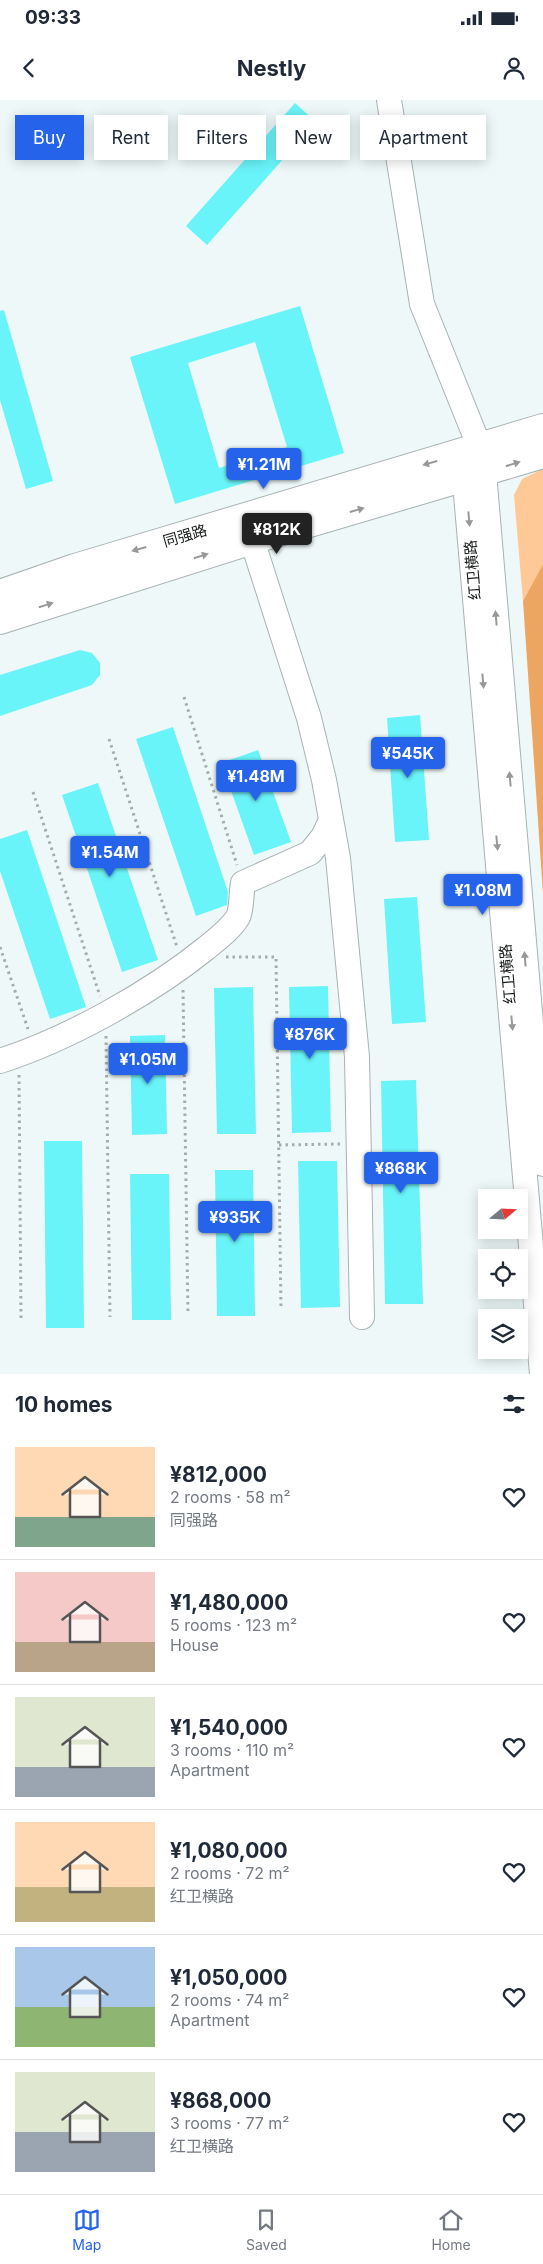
<!DOCTYPE html>
<meta charset="utf-8">
<style>
body{margin:0;font-family:Inter,"Noto Sans SC",sans-serif;background:#f2f2f3;color:#1f2937;height:100vh;display:flex;flex-direction:column;font-size:19px;white-space:nowrap}
*{box-sizing:border-box;margin:0}
p{font-size:16px;color:#747a83}
.icon{flex:none;width:28px;height:28px;fill:none;stroke:currentColor;stroke-width:2;stroke-linecap:round;stroke-linejoin:round}
.map{position:relative;height:1274px;overflow:hidden}
.panel{display:flex;flex-direction:column;background:#fff;flex:1}
.panel>*{flex:none}
.top-card{position:absolute;left:15px;top:15px;width:514px;height:45px;display:flex;gap:10px}
.needle{width:32px;rotate:71deg}
.tools{position:absolute;left:478px;top:1089px;display:grid;gap:10px}
.tools a{display:grid;place-items:center;width:50px;height:50px;border-radius:0px;background:#fff;box-shadow:0 2px 12px #0003;font-size:25px}
.price{position:absolute;translate:-50% -42px;padding:0 11px;border-radius:5px;background:#2563eb;color:#fff;font-size:16px;line-height:32px;filter:drop-shadow(0 1px 2px #0008)}
.price::after{content:'';position:absolute;left:50%;top:30px;width:15px;height:11px;margin-left:-8px;background:inherit;clip-path:polygon(0 0,100% 0,50% 100%)}
.price.selected{background:#222;color:#fff}
ul{padding:0;list-style:none}
li{display:flex;align-items:center;gap:15px;height:125px;padding:0 15px}
li+li{border-top:1px solid #e0e1e3}
li span{display:grid;place-items:center;flex:none;width:140px;height:100px;border-radius:0px;color:#555}
li>.icon{margin-inline-start:auto}
span .icon{width:60px;height:60px;fill:#fffc;stroke-width:1}
li b{font-size:21px}
h2{display:flex;justify-content:space-between;align-items:center;height:60px;padding:0 15px;font-size:21px}
.tag{padding:0 18px;border-radius:0px;background:#fff;box-shadow:0 2px 12px #0003;font-size:18px;line-height:45px}
.tag.selected{background:#2563eb;color:#fff}
.status{display:flex;justify-content:space-between;align-items:center;height:35px;padding:0 25px;background:#fff;direction:ltr}
.status svg{height:14px;fill:currentColor}
header{display:flex;justify-content:space-between;align-items:center;height:65px;padding:0 15px;background:#fff;font-size:22px;font-weight:700}
.menu{display:flex;justify-content:space-around;align-items:center;height:70px;border-top:1px solid #e0e1e3;background:#fff;font-size:14px;color:#747a83}
.menu a{display:grid;justify-items:center;gap:2px}
.menu .selected{color:#2563eb}
.map>svg:first-child{display:block}
.green{fill:#ffc997}
.forest{fill:#eda661}
.building{fill:#69f4f9;fill-rule:evenodd}
.lines{fill:none;stroke-linecap:round;stroke-linejoin:round}
.minor-casing{stroke:#a8b2b2;stroke-width:26}
.major-casing{stroke:#a8b2b2;stroke-width:30}
.path{stroke:#a4acad;stroke-width:3;stroke-dasharray:2.5 4;stroke-linecap:butt}
.minor{stroke:#fff;stroke-width:24}
.major{stroke:#fff;stroke-width:28}
.oneway{fill:#979898}
.labels{text-anchor:middle;stroke-width:5;stroke-linejoin:round;paint-order:stroke}
.street-label{font-size:15px;fill:#181b1b;stroke:#fff}
</style>
<div class="status"><b>09:33</b><svg viewBox="0 0 49 12"><path d="M0 12V9h3v3zM5 12V6h3v6zM10 12V3h3v9zM15 12V0h3v12zM26 1h20v11H26zM47 4h2v5h-2z"/></svg></div>
<header><svg class="icon" aria-label="back" viewBox="0 0 24 24"><path d="M15 5l-7 7 7 7"/></svg>Nestly<svg class="icon" aria-label="person" viewBox="0 0 24 24"><circle cx="12" cy="8" r="4"/><path d="M4 21q1-7 8-7t8 7"/></svg></header>
<div class="map">
<svg width="543" height="1274" viewBox="0 0 543 1274">
<rect width="100%" height="100%" fill="#eef8f9"/>
<path class="green" d="M 543,369 L 543,464 L 523,501 L 514,395 L 522,379 Z"/>
<path class="forest" d="M 543,464 L 543,794 L 523,501 Z"/>
<path class="building" d="M 295,3 L 316,22 L 207,145 L 186,126 Z
M 300,206 L 344,353 L 175,404 L 130,257 ZM 255,242 L 287,347 L 219,368 L 188,263 Z
M 4,210 L 53,381 L 26,389 L 0,300 L 0,211 Z
M 80,550 L 92,553 L 100,563 L 100,575 L 92,585 L 0,616 L 0,575 Z
M 420,615 L 429,740 L 395,742 L 387,618 Z
M 173,627 L 228,792 L 227,805 L 196,816 L 136,639 Z
M 258,650 L 291,742 L 254,755 L 221,663 Z
M 98,683 L 158,860 L 122,872 L 62,695 Z
M 27,730 L 86,907 L 50,919 L 0,771 L 0,739 Z
M 417,797 L 426,922 L 392,924 L 384,799 Z
M 328,886 L 331,1032 L 292,1033 L 289,887 Z
M 253,887 L 256,1034 L 217,1034 L 214,888 Z
M 165,935 L 167,1034 L 132,1035 L 130,936 Z
M 416,980 L 423,1204 L 385,1204 L 381,981 Z
M 44,1041 L 82,1041 L 84,1228 L 46,1228 Z
M 298,1061 L 337,1061 L 340,1207 L 301,1208 Z
M 215,1070 L 253,1070 L 255,1216 L 217,1216 Z
M 130,1074 L 169,1074 L 171,1220 L 132,1220 Z"/>
<g class="lines">
<defs>
<path id="minor" d="M 389,0 L 422,204 L 480,348 L 484,373 L 543,1064
M 463,360 L 542,1274
M 252,440 L 309,618 L 324,680 L 338,758 L 357,957 L 362,1217
M 0,961 C 68,939 149,894 205,849 C 216,840 230,830 238,817 C 242,809 241,793 243,783 L 310,753 L 323,737 L 331,720"/>
<path id="major" d="M 0,494 L 75,468 L 543,328
M 0,520 L 252,440 L 543,354"/>
</defs>
<use href="#minor" class="minor-casing"/>
<use href="#major" class="major-casing"/>
<path class="path" d="M 184,597 L 237,765
M 109,639 L 177,847
M 33,692 L 100,896
M 0,847 L 28,929
M 226,857 L 276,857 L 281,1209
M 183,890 L 188,1214
M 106,936 L 110,1217
M 19,975 L 21,1219
M 279,1045 L 341,1044"/>
<use href="#minor" class="minor"/>
<use href="#major" class="major"/>
</g>
<defs><path id="oneway-solid" d="M-6-.8H1V-3.2L6.5 0L1 3.2V.8H-6Z" transform="scale(1.25)"/></defs>
<g class="oneway">
<use href="#oneway-solid" transform="translate(430 363) rotate(164)"/>
<use href="#oneway-solid" transform="translate(513 364) rotate(-17)"/>
<use href="#oneway-solid" transform="translate(357 410) rotate(-16)"/>
<use href="#oneway-solid" transform="translate(469 419) rotate(85)"/>
<use href="#oneway-solid" transform="translate(139 449) rotate(164)"/>
<use href="#oneway-solid" transform="translate(201 456) rotate(-17)"/>
<use href="#oneway-solid" transform="translate(46 505) rotate(-17)"/>
<use href="#oneway-solid" transform="translate(496 518) rotate(-95)"/>
<use href="#oneway-solid" transform="translate(483 581) rotate(85)"/>
<use href="#oneway-solid" transform="translate(510 679) rotate(-95)"/>
<use href="#oneway-solid" transform="translate(497 743) rotate(85)"/>
<use href="#oneway-solid" transform="translate(525 859) rotate(-95)"/>
<use href="#oneway-solid" transform="translate(512 923) rotate(85)"/>
</g>
<g class="labels">
<g class="street-label">
<text transform="translate(185 436) rotate(-16)" y="5">同强路</text>
<text transform="translate(473 470) rotate(-95)" y="5">红卫横路</text>
<text transform="translate(508 874) rotate(-95)" y="5">红卫横路</text>
</g>
</g>
</svg>
<div class="tools">
<a><svg class="needle" viewBox="-14 -14 28 28"><path d="M0-13l5 13h-10z" fill="#e53935"/><path d="M0 13l5-13h-10z" fill="#747a83"/></svg></a>
<a><svg class="icon" aria-label="locate" viewBox="0 0 24 24"><circle cx="12" cy="12" r="6"/><path d="M12 2v4M12 18v4M2 12h4M18 12h4"/></svg></a>
<a><svg class="icon" aria-label="layers" viewBox="0 0 24 24"><path d="M12 4l9 5-9 5-9-5zM3 14l9 5 9-5"/></svg></a>
</div>
<b class="price" style="left:264px;top:390px">¥1.21M</b>
<b class="price selected" style="left:277px;top:455px">¥812K</b>
<b class="price" style="left:408px;top:679px">¥545K</b>
<b class="price" style="left:256px;top:702px">¥1.48M</b>
<b class="price" style="left:110px;top:778px">¥1.54M</b>
<b class="price" style="left:483px;top:816px">¥1.08M</b>
<b class="price" style="left:310px;top:960px">¥876K</b>
<b class="price" style="left:148px;top:985px">¥1.05M</b>
<b class="price" style="left:401px;top:1094px">¥868K</b>
<b class="price" style="left:235px;top:1143px">¥935K</b>
<div class="top-card">
<a class="tag selected">Buy</a>
<a class="tag">Rent</a>
<a class="tag">Filters</a>
<a class="tag">New</a>
<a class="tag">Apartment</a>
</div>
</div>
<section class="panel">
<h2>10 homes<svg class="icon" aria-label="filters" viewBox="0 0 24 24"><path d="M4 7h16M4 17h16"/><circle cx="9" cy="7" r="2"/><circle cx="15" cy="17" r="2"/></svg></h2>
<ul>
<li><span style="background:linear-gradient(#ffd9b3 70%,#7fa58c 0)"><svg class="icon" aria-label="home" viewBox="0 0 24 24"><path d="M3 11l9-7 9 7M6 9v11h12V9"/></svg></span><div><b>¥812,000</b><p>2 rooms · 58 m²</p><p>同强路</p></div><svg class="icon" aria-label="heart" viewBox="0 0 24 24"><path d="M12 20l-8-8c-3-5 5-10 8-4 3-6 11-1 8 4z"/></svg></li>
<li><span style="background:linear-gradient(#f6c9c9 70%,#b9a48a 0)"><svg class="icon" aria-label="home" viewBox="0 0 24 24"><path d="M3 11l9-7 9 7M6 9v11h12V9"/></svg></span><div><b>¥1,480,000</b><p>5 rooms · 123 m²</p><p>House</p></div><svg class="icon" aria-label="heart" viewBox="0 0 24 24"><path d="M12 20l-8-8c-3-5 5-10 8-4 3-6 11-1 8 4z"/></svg></li>
<li><span style="background:linear-gradient(#dfe7d0 70%,#9aa5b1 0)"><svg class="icon" aria-label="home" viewBox="0 0 24 24"><path d="M3 11l9-7 9 7M6 9v11h12V9"/></svg></span><div><b>¥1,540,000</b><p>3 rooms · 110 m²</p><p>Apartment</p></div><svg class="icon" aria-label="heart" viewBox="0 0 24 24"><path d="M12 20l-8-8c-3-5 5-10 8-4 3-6 11-1 8 4z"/></svg></li>
<li><span style="background:linear-gradient(#ffd9b3 65%,#c2b280 0)"><svg class="icon" aria-label="home" viewBox="0 0 24 24"><path d="M3 11l9-7 9 7M6 9v11h12V9"/></svg></span><div><b>¥1,080,000</b><p>2 rooms · 72 m²</p><p>红卫横路</p></div><svg class="icon" aria-label="heart" viewBox="0 0 24 24"><path d="M12 20l-8-8c-3-5 5-10 8-4 3-6 11-1 8 4z"/></svg></li>
<li><span style="background:linear-gradient(#a9c7e8 60%,#8fb573 0)"><svg class="icon" aria-label="home" viewBox="0 0 24 24"><path d="M3 11l9-7 9 7M6 9v11h12V9"/></svg></span><div><b>¥1,050,000</b><p>2 rooms · 74 m²</p><p>Apartment</p></div><svg class="icon" aria-label="heart" viewBox="0 0 24 24"><path d="M12 20l-8-8c-3-5 5-10 8-4 3-6 11-1 8 4z"/></svg></li>
<li><span style="background:linear-gradient(#dfe7d0 60%,#9aa5b1 0)"><svg class="icon" aria-label="home" viewBox="0 0 24 24"><path d="M3 11l9-7 9 7M6 9v11h12V9"/></svg></span><div><b>¥868,000</b><p>3 rooms · 77 m²</p><p>红卫横路</p></div><svg class="icon" aria-label="heart" viewBox="0 0 24 24"><path d="M12 20l-8-8c-3-5 5-10 8-4 3-6 11-1 8 4z"/></svg></li>
</ul>
</section>
<nav class="menu">
<a class="selected"><svg class="icon" aria-label="map" viewBox="0 0 24 24"><path d="M3 6l6-2 6 2 6-2v14l-6 2-6-2-6 2zM9 4v14M15 6v14"/></svg>Map</a>
<a><svg class="icon" aria-label="saved" viewBox="0 0 24 24"><path d="M7 4h10v16l-5-4-5 4z"/></svg>Saved</a>
<a><svg class="icon" aria-label="home" viewBox="0 0 24 24"><path d="M3 11l9-7 9 7M6 9v11h12V9"/></svg>Home</a>
</nav>
